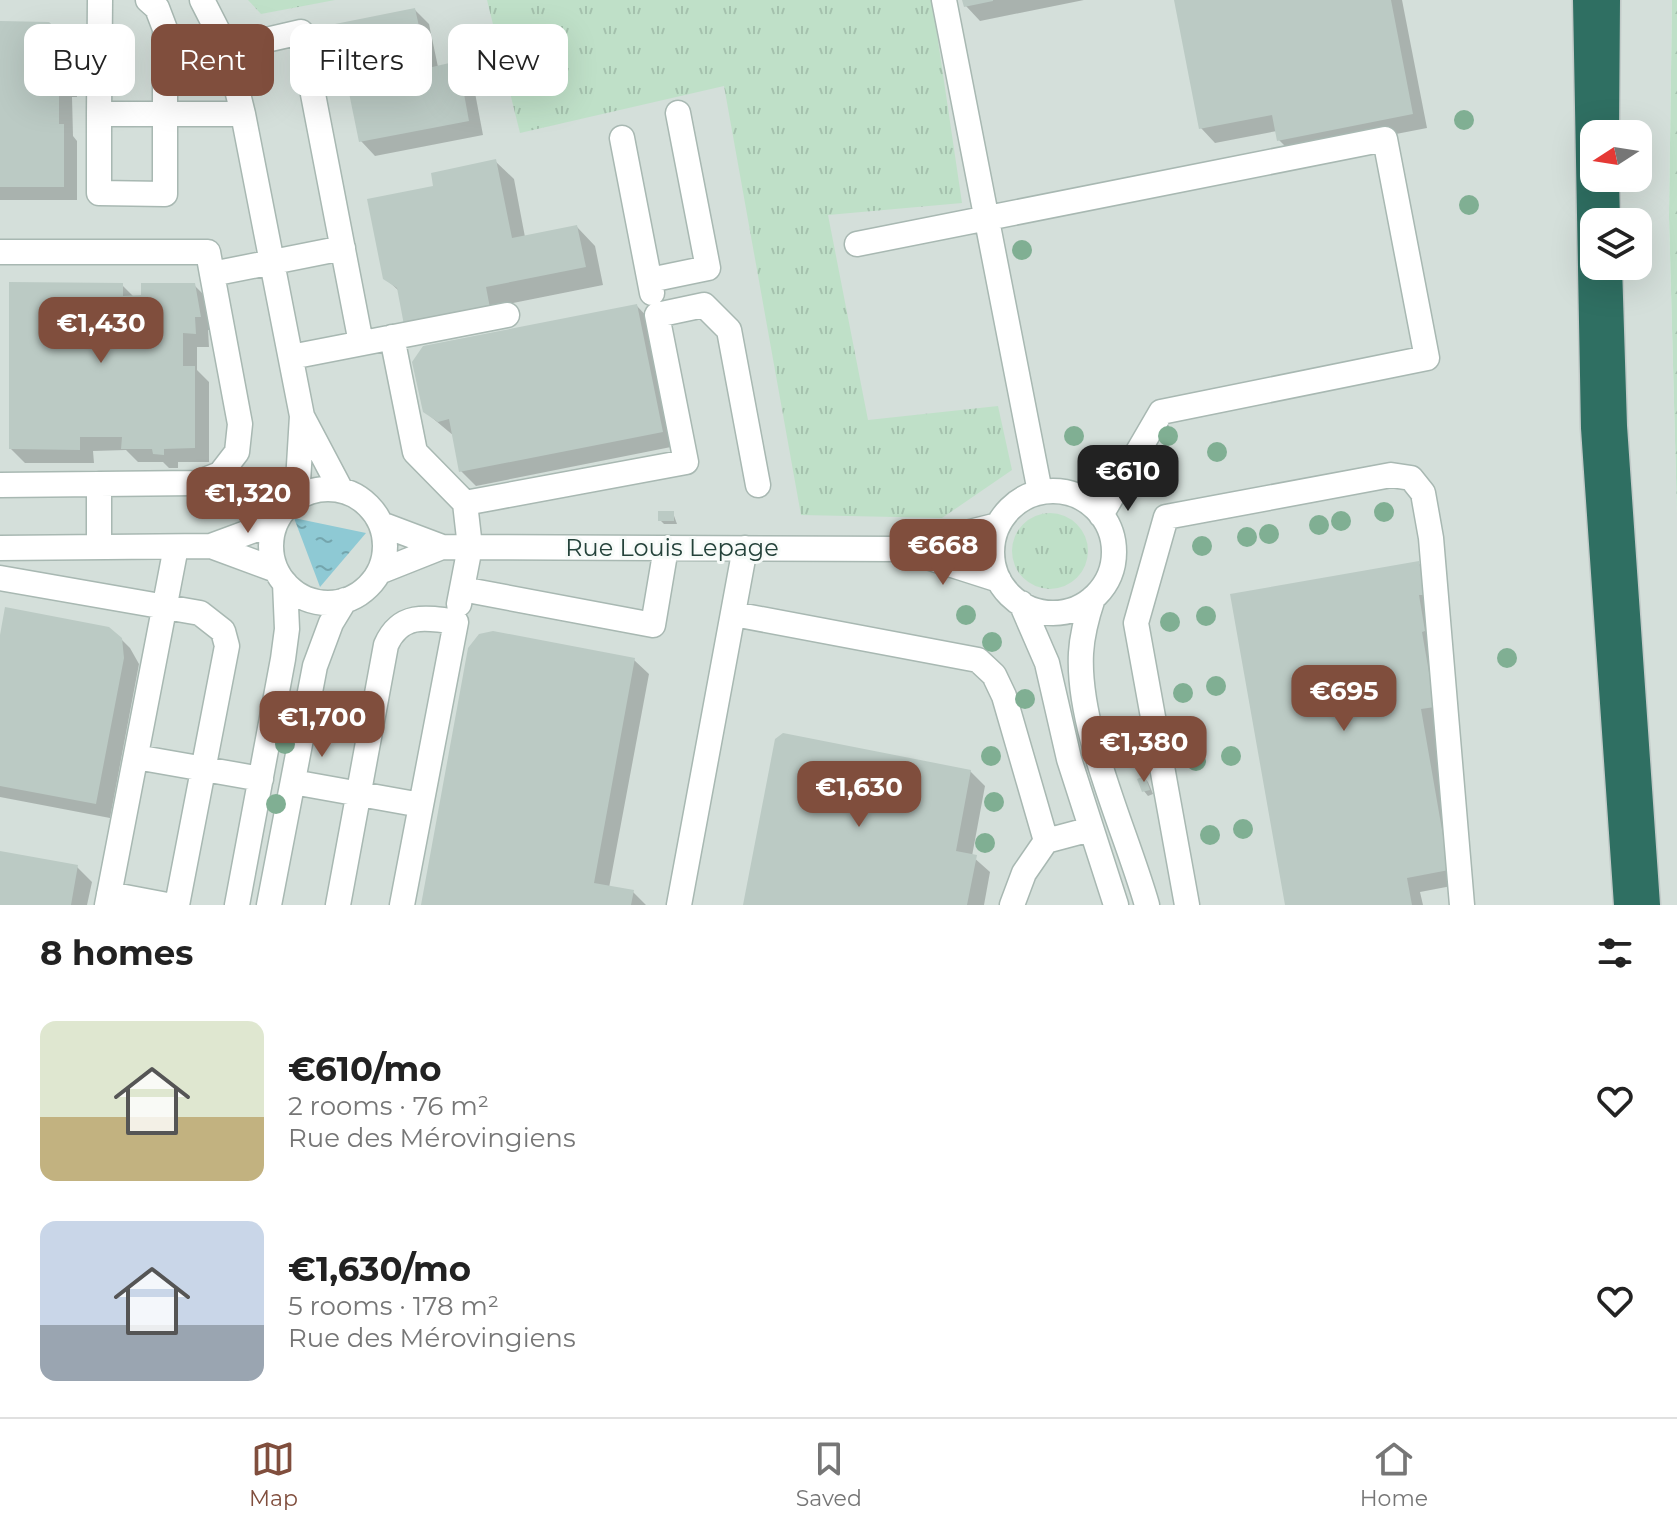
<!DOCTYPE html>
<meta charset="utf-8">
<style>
body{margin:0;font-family:Montserrat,sans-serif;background:#f6f6f6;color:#222;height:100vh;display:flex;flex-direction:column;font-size:30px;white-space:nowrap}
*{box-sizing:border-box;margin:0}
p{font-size:26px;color:#767676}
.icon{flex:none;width:44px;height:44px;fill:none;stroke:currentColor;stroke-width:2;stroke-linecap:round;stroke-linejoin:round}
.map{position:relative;height:905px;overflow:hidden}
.sheet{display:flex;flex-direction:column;background:#fff;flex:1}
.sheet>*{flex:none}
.banner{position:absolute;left:24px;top:24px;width:800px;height:72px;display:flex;gap:16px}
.needle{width:52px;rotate:258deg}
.controls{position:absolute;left:1580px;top:120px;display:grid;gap:16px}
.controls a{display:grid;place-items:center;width:72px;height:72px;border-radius:16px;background:#fff;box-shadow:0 8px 32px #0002;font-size:40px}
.price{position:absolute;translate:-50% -68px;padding:0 18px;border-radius:16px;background:#804e3d;color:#fff;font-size:26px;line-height:52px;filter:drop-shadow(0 2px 4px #0008)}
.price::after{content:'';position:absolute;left:50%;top:48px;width:24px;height:18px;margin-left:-12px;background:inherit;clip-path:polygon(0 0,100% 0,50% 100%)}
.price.active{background:#222;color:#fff}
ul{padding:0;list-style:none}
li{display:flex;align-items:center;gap:24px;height:200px;padding:0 40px}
li span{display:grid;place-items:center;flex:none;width:224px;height:160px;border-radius:16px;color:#555}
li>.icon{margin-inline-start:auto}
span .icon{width:96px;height:96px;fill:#fffc;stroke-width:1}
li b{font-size:34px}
h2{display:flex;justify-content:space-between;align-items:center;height:96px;padding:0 40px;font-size:34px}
.tag{padding:0 28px;border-radius:16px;background:#fff;box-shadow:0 8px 32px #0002;font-size:28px;line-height:72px}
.tag.active{background:#804e3d;color:#fff}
.menu{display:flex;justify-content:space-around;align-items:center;height:112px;border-top:2px solid #e0e0e0;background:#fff;font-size:22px;color:#767676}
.menu a{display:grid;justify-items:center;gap:4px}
.menu .active{color:#804e3d}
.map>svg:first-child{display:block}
.built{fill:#d4dfda;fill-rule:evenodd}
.grass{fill:url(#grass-tufts)}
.forest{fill:url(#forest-firs)}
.water{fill:url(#water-ripples)}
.shadow{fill:#0003}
.building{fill:#bbcac4}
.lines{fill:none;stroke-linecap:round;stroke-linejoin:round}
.minor-casing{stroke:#a8b8b2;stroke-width:27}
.highway-casing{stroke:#c2cac8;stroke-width:27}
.minor{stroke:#fff;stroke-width:24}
.highway{stroke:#2f6f62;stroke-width:24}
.tree{fill:#80af93}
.labels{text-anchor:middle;stroke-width:6;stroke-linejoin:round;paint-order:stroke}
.street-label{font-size:24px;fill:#24423a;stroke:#f7fbf9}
</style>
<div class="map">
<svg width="1677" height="905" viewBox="0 0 1677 905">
<defs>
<pattern id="grass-tufts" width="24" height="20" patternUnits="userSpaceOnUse" patternTransform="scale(2)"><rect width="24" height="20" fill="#bfe0c8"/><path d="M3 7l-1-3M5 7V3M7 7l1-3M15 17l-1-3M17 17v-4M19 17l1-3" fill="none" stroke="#a4c1ad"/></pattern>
<pattern id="forest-firs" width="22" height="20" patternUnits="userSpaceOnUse" patternTransform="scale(2)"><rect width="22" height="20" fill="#bfe0c8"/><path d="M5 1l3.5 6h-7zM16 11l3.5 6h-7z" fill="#a4c1ad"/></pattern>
<pattern id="water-ripples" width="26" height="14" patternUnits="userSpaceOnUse" patternTransform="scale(2)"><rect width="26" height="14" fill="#8ec9d4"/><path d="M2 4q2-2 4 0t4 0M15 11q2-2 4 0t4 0" fill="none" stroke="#74a5ad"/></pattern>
</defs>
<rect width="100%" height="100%" fill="#e6efeb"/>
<path class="built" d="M 0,0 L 1672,0 L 1669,216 L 1677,514 L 1677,905 L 0,905 ZM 1594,134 L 1638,134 L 1638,178 L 1594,178 ZM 1594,222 L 1638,222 L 1638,266 L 1594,266 Z"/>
<path class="grass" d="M 248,0 L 335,0 L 261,14 Z
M 487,0 L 932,0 L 962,203 L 828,215 L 868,420 L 998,406 L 1012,470 L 942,518 L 801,515 L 724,86 L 520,133 Z
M1012 551a38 38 0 1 1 76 0a38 38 0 1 1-76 0Z"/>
<path class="forest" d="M 1672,0 L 1677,0 L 1677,514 L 1669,216 Z"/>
<path class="water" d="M 294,518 L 366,533 L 320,587 Z"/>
<path class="shadow" d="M 964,0 L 1084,0 L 980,21 L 966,6 Z
M 1176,0 L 1402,0 L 1427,128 L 1293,154 L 1279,140 L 1277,131 L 1215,143 L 1201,128 Z
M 415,10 L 429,24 L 438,67 L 457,63 L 472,77 L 483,135 L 375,156 L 361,141 Z
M 0,23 L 54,26 L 75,48 L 77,97 L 72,97 L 73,136 L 77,141 L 77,200 L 0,200 Z
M 495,161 L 514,179 L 525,237 L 577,227 L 595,246 L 603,285 L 503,305 L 507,326 L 399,291 L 385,278 L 435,187 Z
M 122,285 L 135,298 L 194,285 L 209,300 L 214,330 L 208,330 L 209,347 L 197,347 L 197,370 L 209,382 L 209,462 L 178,462 L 178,468 L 169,468 L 163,462 L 138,462 L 126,450 L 93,451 L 94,463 L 25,463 L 11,449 Z
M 637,306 L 651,321 L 676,446 L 476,486 L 461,471 L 454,436 L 424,411 Z
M 673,513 L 677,524 L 664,524 L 660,520 Z
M 1418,563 L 1433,577 L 1448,721 L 1434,723 L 1462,884 L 1420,892 L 1423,905 L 1287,905 Z
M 115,633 L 130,648 L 139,664 L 110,818 L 0,797 L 0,645 Z
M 634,660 L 649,674 L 609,888 L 633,892 L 646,905 L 423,905 Z
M 970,771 L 985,786 L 972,856 L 990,872 L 984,905 L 745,905 Z
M 1144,778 L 1148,782 L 1153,794 L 1148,796 L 1144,791 Z
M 0,853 L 77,867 L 92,882 L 87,905 L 0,905 Z"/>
<path class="building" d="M 962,0 L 993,0 L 993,1 L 964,7 Z
M 1174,0 L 1391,0 L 1413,114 L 1277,141 L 1272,115 L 1199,129 Z
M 415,8 L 428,68 L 458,61 L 469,121 L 359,142 L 335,24 Z
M 0,21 L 49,22 L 63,35 L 64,83 L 59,83 L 59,124 L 64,124 L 64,187 L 0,187 Z
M 496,159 L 512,238 L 577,225 L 586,267 L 486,287 L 490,308 L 404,325 L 397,288 L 383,279 L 367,199 L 433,186 L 431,173 Z
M 9,282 L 123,283 L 123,296 L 141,295 L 141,283 L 195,283 L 201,317 L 195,317 L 196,334 L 183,333 L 183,366 L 195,366 L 195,448 L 164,449 L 164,455 L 153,454 L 152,449 L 121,449 L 122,437 L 80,437 L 80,450 L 9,449 Z
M 637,304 L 663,432 L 459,472 L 449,419 L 438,422 L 423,412 L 412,362 L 423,346 Z
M 658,511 L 674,511 L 674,521 L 658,521 Z
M 1419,561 L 1425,595 L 1419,595 L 1425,631 L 1422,632 L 1435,707 L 1421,709 L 1449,870 L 1407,878 L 1412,905 L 1285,905 L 1230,594 Z
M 5,607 L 109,627 L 122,638 L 124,658 L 96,804 L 0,786 L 0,635 Z
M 493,631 L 635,658 L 594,883 L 634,890 L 631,905 L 421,905 L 468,648 L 479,634 Z
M 783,733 L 971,770 L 956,851 L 977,855 L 967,905 L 743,905 L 775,739 Z
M 1145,776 L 1150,790 L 1142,792 L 1137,779 Z
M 0,851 L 78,865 L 71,905 L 0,905 Z"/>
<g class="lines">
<defs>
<path id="minor" d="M 100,0 L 99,114 L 243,114
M 202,0 L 227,49 L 243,114 L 302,416 L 297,498
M 944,0 L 1040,492
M 227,49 L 301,32 L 361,343
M 99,114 L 99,193 L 165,194 L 165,29 L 157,8 L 148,0
M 622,138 L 652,293
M 857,244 L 1385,139 L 1427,358 L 1161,412 L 1101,515
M 0,252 L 208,252 L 212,274
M 650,280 L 708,268 L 678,113
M 392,337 L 415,452 L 465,503 L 686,462 L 657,315 L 704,305 L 729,330 L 758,485
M 291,357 L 507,315
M 303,418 L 341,490
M 0,485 L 99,484
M271 546a57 57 0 1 1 114 0a57 57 0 1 1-114 0Z
M992 552a61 61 0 1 1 122 0a61 61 0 1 1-122 0Z
M 381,524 L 442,547 L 902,549 L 998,525
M 211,546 L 276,522
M 99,547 L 99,484 L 197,483 L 220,474 L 237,452 L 240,424 L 212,274 L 343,248
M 0,548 L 211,546 L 276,570
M 902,549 L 999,580
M 379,572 L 442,547
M 0,578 L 200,613 L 223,631 L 227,646 L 177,905
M 462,589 L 653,625 L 666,548
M 1093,598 C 1087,616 1082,634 1081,653 C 1077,729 1126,831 1147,905
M 1021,603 L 1047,663 L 1069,759 L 1116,905
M 459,604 L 470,547 L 465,503
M 734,614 L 978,660 L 994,675 L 1004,696 L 1046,841
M 136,757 L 261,779
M 293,782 L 421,805
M 109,894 L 167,905
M 107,905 L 176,547
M 237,905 L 283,659 L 287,629 L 285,583
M 269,905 L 315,666 L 331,623 L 345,600
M 338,905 L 386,645 C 400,613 425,617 456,622 L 402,905
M 679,905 L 745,548
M 1012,905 L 1024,873 L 1046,841 L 1091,829
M 1187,905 L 1136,623 L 1166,517 L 1391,475 L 1411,478 L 1423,493 L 1431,538 L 1462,905"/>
<path id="highway" d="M 1585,0 L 1593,428 L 1626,905
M 1607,134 L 1608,0
M 1607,178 L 1608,222
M 1610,266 L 1615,426 L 1648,905"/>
</defs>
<use href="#minor" class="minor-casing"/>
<use href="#highway" class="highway-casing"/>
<use href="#minor" class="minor"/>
<use href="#highway" class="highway"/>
</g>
<g class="tree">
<circle cx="1464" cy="120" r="10"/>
<circle cx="1469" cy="205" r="10"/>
<circle cx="1022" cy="250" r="10"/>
<circle cx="1074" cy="436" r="10"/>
<circle cx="1168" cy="436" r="10"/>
<circle cx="1217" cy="452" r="10"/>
<circle cx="1384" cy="512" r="10"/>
<circle cx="1341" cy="521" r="10"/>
<circle cx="1319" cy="525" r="10"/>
<circle cx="1269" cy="534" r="10"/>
<circle cx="1247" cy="537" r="10"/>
<circle cx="1202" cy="546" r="10"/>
<circle cx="966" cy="615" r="10"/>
<circle cx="1206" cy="616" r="10"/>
<circle cx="1170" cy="622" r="10"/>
<circle cx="992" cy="642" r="10"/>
<circle cx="1507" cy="658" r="10"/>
<circle cx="1216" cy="686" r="10"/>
<circle cx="1183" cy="693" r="10"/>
<circle cx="1025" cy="699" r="10"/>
<circle cx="285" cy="744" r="10"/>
<circle cx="991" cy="756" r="10"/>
<circle cx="1231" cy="756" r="10"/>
<circle cx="1196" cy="761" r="10"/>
<circle cx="994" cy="802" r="10"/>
<circle cx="276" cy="804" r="10"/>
<circle cx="1243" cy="829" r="10"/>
<circle cx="1210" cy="835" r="10"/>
<circle cx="985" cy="843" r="10"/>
</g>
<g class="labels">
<g class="street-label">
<text x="672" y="556">Rue Louis Lepage</text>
</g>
</g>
</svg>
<div class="controls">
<a><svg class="needle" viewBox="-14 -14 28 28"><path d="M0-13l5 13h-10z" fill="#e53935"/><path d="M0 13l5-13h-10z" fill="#767676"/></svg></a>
<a><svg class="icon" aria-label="layers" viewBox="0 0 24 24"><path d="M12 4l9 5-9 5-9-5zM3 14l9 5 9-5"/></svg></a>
</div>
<b class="price" style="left:101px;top:365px">€1,430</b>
<b class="price active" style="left:1128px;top:513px">€610</b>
<b class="price" style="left:248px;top:535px">€1,320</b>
<b class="price" style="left:943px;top:587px">€668</b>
<b class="price" style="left:1344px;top:733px">€695</b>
<b class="price" style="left:322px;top:759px">€1,700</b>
<b class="price" style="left:1144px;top:784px">€1,380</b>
<b class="price" style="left:859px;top:829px">€1,630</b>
<div class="banner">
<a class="tag">Buy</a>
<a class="tag active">Rent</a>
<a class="tag">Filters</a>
<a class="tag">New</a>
</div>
</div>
<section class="sheet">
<h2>8 homes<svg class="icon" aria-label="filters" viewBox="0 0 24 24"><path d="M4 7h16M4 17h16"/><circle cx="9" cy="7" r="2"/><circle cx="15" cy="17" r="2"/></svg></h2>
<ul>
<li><span style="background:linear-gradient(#dfe7d0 60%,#c2b280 0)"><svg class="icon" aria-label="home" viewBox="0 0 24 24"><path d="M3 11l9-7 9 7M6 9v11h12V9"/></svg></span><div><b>€610/mo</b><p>2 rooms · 76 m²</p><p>Rue des Mérovingiens</p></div><svg class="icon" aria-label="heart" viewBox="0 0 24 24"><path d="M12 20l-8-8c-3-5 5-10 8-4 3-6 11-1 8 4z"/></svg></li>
<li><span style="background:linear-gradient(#c9d6e8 65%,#9aa5b1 0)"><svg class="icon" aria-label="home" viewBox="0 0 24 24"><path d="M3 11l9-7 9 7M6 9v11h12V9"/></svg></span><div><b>€1,630/mo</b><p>5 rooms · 178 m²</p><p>Rue des Mérovingiens</p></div><svg class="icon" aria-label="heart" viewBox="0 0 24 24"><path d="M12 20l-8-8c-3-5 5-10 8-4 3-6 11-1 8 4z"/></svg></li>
</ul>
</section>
<nav class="menu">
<a class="active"><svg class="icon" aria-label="map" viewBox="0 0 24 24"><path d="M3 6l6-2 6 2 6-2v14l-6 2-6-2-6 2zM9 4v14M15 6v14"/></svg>Map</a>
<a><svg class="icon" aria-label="saved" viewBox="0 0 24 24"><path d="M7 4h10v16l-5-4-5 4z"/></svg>Saved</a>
<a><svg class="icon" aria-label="home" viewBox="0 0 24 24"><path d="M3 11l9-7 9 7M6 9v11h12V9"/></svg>Home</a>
</nav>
